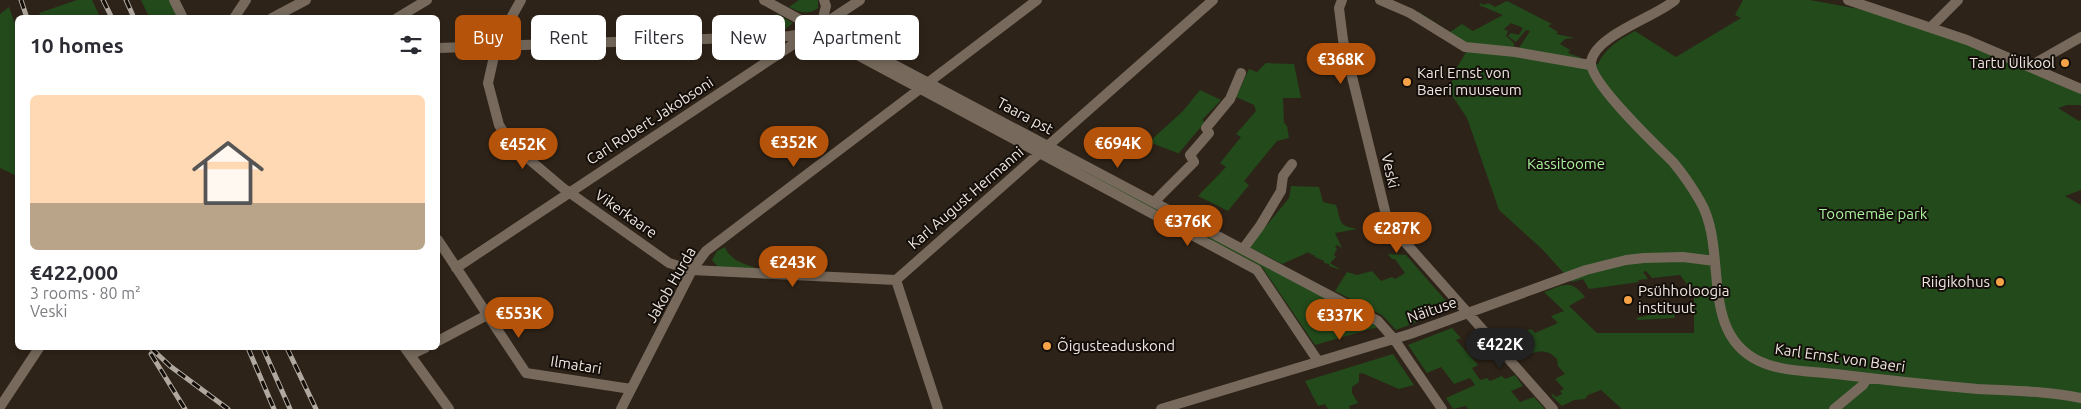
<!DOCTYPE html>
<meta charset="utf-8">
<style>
body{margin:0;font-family:Ubuntu,sans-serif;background:#f2f2f3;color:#2b2b33;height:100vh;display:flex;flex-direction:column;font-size:19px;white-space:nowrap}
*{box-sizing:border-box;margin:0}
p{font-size:16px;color:#7c7c81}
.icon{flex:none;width:28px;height:28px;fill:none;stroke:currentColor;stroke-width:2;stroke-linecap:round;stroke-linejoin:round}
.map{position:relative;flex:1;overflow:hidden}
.sheet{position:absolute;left:15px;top:15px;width:425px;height:335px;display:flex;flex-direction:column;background:#fff;border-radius:8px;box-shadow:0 2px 8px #0003}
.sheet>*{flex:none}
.banner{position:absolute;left:455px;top:15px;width:475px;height:45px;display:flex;gap:10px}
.price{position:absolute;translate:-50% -42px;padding:0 11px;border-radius:18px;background:#b45309;color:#fff;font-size:16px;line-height:32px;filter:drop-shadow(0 1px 2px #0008)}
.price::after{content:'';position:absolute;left:50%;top:30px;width:15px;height:11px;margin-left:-8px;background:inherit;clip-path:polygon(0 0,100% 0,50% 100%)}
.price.current{background:#222;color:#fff}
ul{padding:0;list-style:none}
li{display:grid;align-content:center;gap:10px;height:265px;padding:0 15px}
li span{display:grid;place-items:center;height:155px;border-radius:8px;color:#555}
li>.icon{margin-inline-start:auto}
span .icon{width:90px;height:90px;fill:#fffc;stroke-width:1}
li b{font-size:21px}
h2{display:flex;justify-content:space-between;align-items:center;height:60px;padding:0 15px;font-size:21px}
.chip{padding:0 18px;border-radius:8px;background:#fff;box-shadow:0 2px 8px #0003;font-size:18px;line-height:45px}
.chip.current{background:#b45309;color:#fff}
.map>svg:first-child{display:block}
.green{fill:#224a1b}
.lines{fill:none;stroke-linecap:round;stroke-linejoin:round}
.minor{stroke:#776a5d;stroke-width:10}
.rail-casing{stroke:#b1a9a0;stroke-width:5}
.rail{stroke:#130e09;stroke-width:3;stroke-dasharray:9;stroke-linecap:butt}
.poi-dot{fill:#f6a248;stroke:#130e09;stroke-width:2}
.labels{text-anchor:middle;stroke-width:4;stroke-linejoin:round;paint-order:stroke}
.poi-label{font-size:15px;fill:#eee6df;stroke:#130e09;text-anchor:start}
.street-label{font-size:15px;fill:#eee6df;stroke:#130e09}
.park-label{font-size:15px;fill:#a9f19c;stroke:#130e09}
</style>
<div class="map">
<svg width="2081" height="409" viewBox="0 0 2081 409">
<rect width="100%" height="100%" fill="#2e2318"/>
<path class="green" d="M 77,0 L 92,0 L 100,17 L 41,17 L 39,13 Z
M 141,0 L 170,0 L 177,17 L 149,17 Z
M 799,0 L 818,0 L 818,8 C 808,16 799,12 789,7 Z
M 1743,0 L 1810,0 L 1870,11 L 1950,37 L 2081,94 L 2081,105 L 2067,105 L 2058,108 L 2079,121 L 2081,120 L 2081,190 L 2065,196 L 2081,205 L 2081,409 L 1622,409 L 1601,390 L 1588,395 L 1585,399 L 1574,400 L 1562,406 L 1551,395 L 1553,394 L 1556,397 L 1562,394 L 1560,391 L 1564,389 L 1555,379 L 1565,374 L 1558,366 L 1557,359 C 1550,351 1542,350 1532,353 L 1516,335 L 1531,329 L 1535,333 L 1558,323 L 1551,316 L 1564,311 L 1544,292 C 1565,285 1570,278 1585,297 L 1569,306 L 1597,333 L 1694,333 L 1694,294 L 1680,275 L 1652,278 L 1646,271 L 1643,272 L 1648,279 L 1638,280 L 1639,282 L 1589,289 L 1583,279 L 1572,282 L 1542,249 L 1499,210 L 1467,118 L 1449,91 L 1456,69 L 1468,49 L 1590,65 L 1598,64 C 1606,47 1619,40 1635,31 L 1676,57 L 1741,18 L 1735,15 Z
M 1507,1 L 1552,24 L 1548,26 L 1558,32 L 1556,34 L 1575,38 L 1565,39 L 1560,44 L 1570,50 L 1568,53 L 1582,58 L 1578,61 L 1519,48 L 1530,31 L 1526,30 L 1516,42 L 1508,36 L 1511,33 L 1519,35 L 1523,28 L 1511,23 L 1504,29 L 1508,31 L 1506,36 L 1514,43 L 1514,48 L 1467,45 L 1417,13 L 1419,12 L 1450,32 L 1462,24 L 1473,31 L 1503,15 L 1479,5 L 1481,3 L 1484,5 L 1488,3 L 1495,7 Z
M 9,7 L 18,33 L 17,176 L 0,168 L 0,14 Z
M 777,14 L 793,23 L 777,35 L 744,36 Z
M 1266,63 L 1294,64 L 1301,98 L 1283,98 L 1284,123 L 1287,126 L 1289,138 L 1277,141 L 1244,181 L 1249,185 L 1228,211 L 1198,196 L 1226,167 L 1220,163 L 1241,137 L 1236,134 L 1256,111 L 1254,105 L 1236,97 L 1249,69 L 1257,72 Z
M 1200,90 L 1221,100 L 1202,120 L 1205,122 L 1179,153 L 1180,154 L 1149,142 L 1183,111 Z
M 1048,150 L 1309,287 L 1378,327 L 1315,345 L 1262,267 L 1046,152 Z
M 1291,186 L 1319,187 L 1323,202 L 1336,205 C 1342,224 1338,225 1357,229 L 1335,233 L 1342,248 L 1337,245 L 1335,247 L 1337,249 L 1334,255 L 1336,257 L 1330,263 L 1341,270 L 1329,266 L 1329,264 L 1324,263 L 1324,261 L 1315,257 L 1314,255 L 1310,254 L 1309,252 L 1282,264 L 1249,247 L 1289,198 Z
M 725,247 C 729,259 743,264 754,267 L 755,269 L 718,267 L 712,260 L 717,251 Z
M 1388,254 L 1406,255 L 1453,309 L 1439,314 L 1435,312 L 1431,313 L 1430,317 L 1396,330 L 1382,315 L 1335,291 L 1347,272 L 1357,275 L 1372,271 L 1381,281 L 1392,277 L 1395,279 L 1405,273 L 1395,259 L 1392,259 Z
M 1667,311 L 1674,313 L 1675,318 L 1638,320 L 1636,318 Z
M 1452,328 L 1461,338 L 1456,340 L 1478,365 L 1472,368 L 1480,380 L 1487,378 L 1490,381 L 1502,376 L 1505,379 L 1515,375 L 1523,386 L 1511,391 L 1520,402 L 1534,397 L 1545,409 L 1468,409 L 1466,406 L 1453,409 L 1446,398 L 1475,385 L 1470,378 L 1454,384 L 1441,367 L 1427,373 L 1408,345 Z
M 1393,354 L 1414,385 L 1399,389 L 1362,373 L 1359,374 L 1359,382 L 1352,387 L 1352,393 L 1358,403 L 1349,406 L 1350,409 L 1328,409 L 1325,404 L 1318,406 L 1305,381 Z"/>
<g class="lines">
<path class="minor" d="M 174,0 L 183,18
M 521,0 L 497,43 L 488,83 L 499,125 L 512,145 L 563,188 L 669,263 L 692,270 L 896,280
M 764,0 L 817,29
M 1342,0 L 1339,8 L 1343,40 L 1388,223 L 1553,409
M 1380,0 L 1410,13 L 1465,47 L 1515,52 L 1590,65
M 1675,0 C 1656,17 1595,35 1591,62 C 1589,82 1657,146 1673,162 C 1683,174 1692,187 1700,201 C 1729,250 1698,332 1759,361 C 1782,372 1811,371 1836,374 C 1884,380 1931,385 1978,389 C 2013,391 2047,391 2081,398
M 1848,0 L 1967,40 L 2081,89
M 234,18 L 246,0
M 272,18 L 306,0
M 397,18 L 427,0
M 821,26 L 1378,321 L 1394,339 L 1442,409
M 821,26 L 826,6 L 824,0
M 1932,26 L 1958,0
M 813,31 L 1257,270 L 1318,361
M 438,48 L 790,36 L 807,33
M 2032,65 L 2081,37
M 1154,202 L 1194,162 L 1190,155 L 1209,133 L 1206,128 L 1230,99 L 1241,73
M 438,240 L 526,373 L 631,389
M 1243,249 L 1260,226 L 1281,191 L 1283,176 L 1292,164
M 456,268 L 860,0
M 896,280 L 1213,0
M 896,280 L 938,409
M 438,341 L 487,315
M 405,348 L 449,409
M 410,355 L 425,348
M 0,407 L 39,348
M 621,409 L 692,270 L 706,251 L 1037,0
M 1161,409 L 1410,334 L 1586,270 L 1626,260 L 1644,258 L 1683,257 L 1715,261
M 1834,409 L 1863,385 L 1867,378"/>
<defs>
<path id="rail" d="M 21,0 L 27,18
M 103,0 L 112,18
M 126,0 L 134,18
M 151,348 L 170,366 L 228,409
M 248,348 L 274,409
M 263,348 L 290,409
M 287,348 L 316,409
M 151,354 L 185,409"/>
</defs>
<use href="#rail" class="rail-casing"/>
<use href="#rail" class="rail"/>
</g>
<g class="poi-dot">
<circle cx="2065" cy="63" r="5"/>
<circle cx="1407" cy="82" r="5"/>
<circle cx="2000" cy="282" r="5"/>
<circle cx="1628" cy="300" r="5"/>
<circle cx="1047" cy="346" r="5"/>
</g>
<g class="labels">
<g class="poi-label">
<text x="2055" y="68" text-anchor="end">Tartu Ülikool</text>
<text x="1417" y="78">Karl Ernst von<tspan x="1417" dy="17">Baeri muuseum</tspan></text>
<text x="1990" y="287" text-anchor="end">Riigikohus</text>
<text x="1638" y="296">Psühholoogia<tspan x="1638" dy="17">instituut</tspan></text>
<text x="1057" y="351">Õigusteaduskond</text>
</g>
<g class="street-label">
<text transform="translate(1025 116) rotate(28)" y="5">Taara pst</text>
<text transform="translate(650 121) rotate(-33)" y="5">Carl Robert Jakobsoni</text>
<text transform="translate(1390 171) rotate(77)" y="5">Veski</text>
<text transform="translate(966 198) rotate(-41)" y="5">Karl August Hermanni</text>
<text transform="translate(626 214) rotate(35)" y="5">Vikerkaare</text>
<text transform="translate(671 285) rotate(-60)" y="5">Jakob Hurda</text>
<text transform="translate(1432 310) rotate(-19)" y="5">Näituse</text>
<text transform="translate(1840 358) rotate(8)" y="5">Karl Ernst von Baeri</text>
<text transform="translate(576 365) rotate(9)" y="5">Ilmatari</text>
</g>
<g class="park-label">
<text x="1566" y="169">Kassitoome</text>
<text x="1873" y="219">Toomemäe park</text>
</g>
</g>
</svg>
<b class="price" style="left:1341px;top:85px">€368K</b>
<b class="price" style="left:794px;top:168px">€352K</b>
<b class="price" style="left:1118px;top:169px">€694K</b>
<b class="price" style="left:523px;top:170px">€452K</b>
<b class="price" style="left:1188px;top:247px">€376K</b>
<b class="price" style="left:1397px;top:254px">€287K</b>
<b class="price" style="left:793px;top:288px">€243K</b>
<b class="price" style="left:519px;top:339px">€553K</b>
<b class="price" style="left:1340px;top:341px">€337K</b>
<b class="price current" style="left:1500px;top:370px">€422K</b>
<div class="banner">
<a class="chip current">Buy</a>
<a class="chip">Rent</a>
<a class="chip">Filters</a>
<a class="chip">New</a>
<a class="chip">Apartment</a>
</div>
<section class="sheet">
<h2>10 homes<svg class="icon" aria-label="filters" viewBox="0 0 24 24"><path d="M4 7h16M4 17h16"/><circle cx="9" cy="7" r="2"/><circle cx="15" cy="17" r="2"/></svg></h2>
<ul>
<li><span style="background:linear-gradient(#ffd9b3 70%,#b9a48a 0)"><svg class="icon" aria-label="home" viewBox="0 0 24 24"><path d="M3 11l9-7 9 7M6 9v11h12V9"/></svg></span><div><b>€422,000</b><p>3 rooms · 80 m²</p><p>Veski</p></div></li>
</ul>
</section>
</div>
